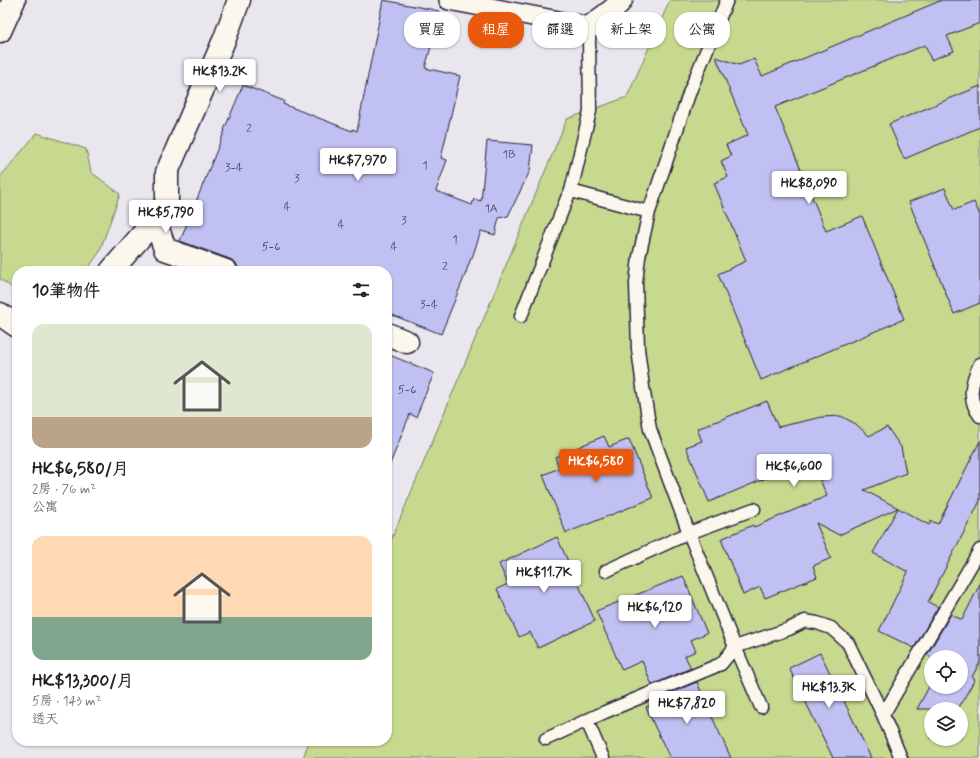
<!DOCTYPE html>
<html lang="zh-TW">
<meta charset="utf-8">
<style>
body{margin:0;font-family:Mynerve,"LXGW WenKai TC",sans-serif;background:#f6f6f6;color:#202124;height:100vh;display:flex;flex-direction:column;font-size:15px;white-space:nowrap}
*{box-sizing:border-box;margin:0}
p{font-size:13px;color:#757577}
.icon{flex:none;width:22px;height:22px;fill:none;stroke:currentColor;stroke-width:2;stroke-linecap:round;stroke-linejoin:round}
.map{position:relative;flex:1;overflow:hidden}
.sheet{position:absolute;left:12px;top:266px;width:380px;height:480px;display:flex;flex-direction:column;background:#fff;border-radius:16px;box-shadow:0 1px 3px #0004}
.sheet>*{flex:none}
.guide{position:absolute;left:404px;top:12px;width:380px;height:36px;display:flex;gap:8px}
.fabs{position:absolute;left:924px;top:650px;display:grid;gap:8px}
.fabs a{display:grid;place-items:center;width:44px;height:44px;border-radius:50%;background:#fff;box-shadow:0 1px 3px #0004;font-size:20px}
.price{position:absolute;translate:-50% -34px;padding:0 9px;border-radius:4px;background:#fff;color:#222;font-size:13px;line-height:26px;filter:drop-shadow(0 1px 2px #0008)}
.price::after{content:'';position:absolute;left:50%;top:24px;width:12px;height:9px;margin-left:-6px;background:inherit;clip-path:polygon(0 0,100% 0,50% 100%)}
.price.on{background:#ea580c;color:#fff}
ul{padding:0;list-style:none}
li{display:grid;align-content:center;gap:8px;height:212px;padding:0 20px}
li span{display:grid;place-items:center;height:124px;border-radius:12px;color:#555}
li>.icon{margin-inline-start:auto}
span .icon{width:72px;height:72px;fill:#fffc;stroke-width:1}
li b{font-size:17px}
h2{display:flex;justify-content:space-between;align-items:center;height:48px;padding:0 20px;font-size:17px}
.chip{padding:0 14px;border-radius:16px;background:#fff;box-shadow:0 1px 3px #0004;font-size:14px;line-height:36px}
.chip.on{background:#ea580c;color:#fff}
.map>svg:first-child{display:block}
.green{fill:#c6d98e;stroke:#747e64;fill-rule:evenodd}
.building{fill:#c0c0f2;stroke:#22223b}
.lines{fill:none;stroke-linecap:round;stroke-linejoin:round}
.service-casing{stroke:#22223b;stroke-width:15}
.pedestrian-casing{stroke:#22223b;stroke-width:22}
.minor-casing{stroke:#22223b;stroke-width:25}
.secondary-casing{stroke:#22223b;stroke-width:25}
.service{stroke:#fbf7ec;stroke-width:12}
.pedestrian{stroke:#fbf7ec;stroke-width:19}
.minor{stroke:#fbf7ec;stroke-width:22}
.secondary{stroke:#fbf7ec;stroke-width:22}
.labels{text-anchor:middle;stroke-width:3;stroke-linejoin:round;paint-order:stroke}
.number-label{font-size:12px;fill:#4a4a69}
</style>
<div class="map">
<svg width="980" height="758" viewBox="0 0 980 758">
<rect width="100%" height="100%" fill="#e9e6ee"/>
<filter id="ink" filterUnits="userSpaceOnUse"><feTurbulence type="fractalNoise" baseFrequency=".025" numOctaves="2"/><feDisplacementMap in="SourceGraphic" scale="8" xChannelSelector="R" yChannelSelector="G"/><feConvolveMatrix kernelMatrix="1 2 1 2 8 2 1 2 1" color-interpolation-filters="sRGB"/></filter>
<g filter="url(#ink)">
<path class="green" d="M 670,0 L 980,0 L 980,758 L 303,758 L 309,741 L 387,741 L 387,550 L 567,119 L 627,97 ZM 931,657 L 961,657 L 961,687 L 931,687 ZM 931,709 L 961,709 L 961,739 L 931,739 Z
M 37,133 L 86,149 L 91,172 L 120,194 L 99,253 L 86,271 L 17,271 L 17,291 L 0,279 L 0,177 Z"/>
<path class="building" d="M 383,0 L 440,11 L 436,29 L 425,68 L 460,76 L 441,158 L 447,160 L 436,191 L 472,205 L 474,199 L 481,201 L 487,141 L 533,145 L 530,171 L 508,216 L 499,218 L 495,235 L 481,231 L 472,258 L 471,258 L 465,275 L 441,334 L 387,313 L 387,271 L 238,271 L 238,268 L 236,263 L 230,259 L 180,241 L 225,130 L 224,130 L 232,111 L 243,85 L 284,101 L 283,104 L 352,131 L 353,129 L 357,131 Z
M 942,0 L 980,0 L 980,23 L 947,36 L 954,51 L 931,60 L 925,45 L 775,107 L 826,231 L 862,216 L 904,319 L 761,380 L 718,274 L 746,261 L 714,183 L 728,177 L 721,161 L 731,156 L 726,145 L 748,135 L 716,57 L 739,65 L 754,59 L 762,76 Z
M 980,86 L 980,127 L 904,159 L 889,124 Z
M 945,188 L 954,210 L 974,202 L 980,215 L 980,303 L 954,314 L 909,202 Z
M 171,264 L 189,271 L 168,271 Z
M 387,354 L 434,373 L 416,417 L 410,414 L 388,469 L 387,469 Z
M 767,401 L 778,427 L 822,417 L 841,416 L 856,424 L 869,436 L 887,427 L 901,447 L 906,473 L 864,490 L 898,508 L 839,535 L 816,523 L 831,558 L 813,566 L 817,577 L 765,598 L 760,587 L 743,595 L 721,539 L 753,525 L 754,527 L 827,496 L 811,459 L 709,502 L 686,447 L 702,441 L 697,429 Z
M 604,436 L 609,447 L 629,439 L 653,498 L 566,533 L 543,475 L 559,468 L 555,457 Z
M 980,441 L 980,501 L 928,602 L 938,607 L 914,648 L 879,631 L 908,572 L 873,553 L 898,508 L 929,525 L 931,521 L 938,524 Z
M 557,537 L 595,621 L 538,648 L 530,632 L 519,637 L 497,589 L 508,584 L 499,564 Z
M 683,576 L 707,633 L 691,640 L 696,651 L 685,656 L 691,668 L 652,685 L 642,661 L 622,670 L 596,611 Z
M 980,584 L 980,662 L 972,677 L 975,679 L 958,709 L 917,709 L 931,683 L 931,687 L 961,687 L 961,657 L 931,657 L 927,655 L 951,614 L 962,620 Z
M 820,653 L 845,703 L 871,758 L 833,758 L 789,668 Z
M 697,682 L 713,719 L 731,758 L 670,758 L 655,727 L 646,707 L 659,702 L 658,698 Z"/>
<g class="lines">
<defs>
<path id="service" d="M 727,0 L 690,91 L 649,212 L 639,257 L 636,283 L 638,349 L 643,387 L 650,429 L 689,533 L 735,647 L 761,707
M 571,191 L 649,212
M 521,316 L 567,198 L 571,191 L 590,111 L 589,40 L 590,27
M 980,364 C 971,382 967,399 980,416
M 606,571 L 689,533 L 754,509
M 883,715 L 980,550
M 587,721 L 603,758
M 546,739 L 605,712 L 721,664 L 735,647 L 789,629 L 805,621 L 817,623 L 831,628 L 848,643 L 883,715 L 901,758"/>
<path id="pedestrian" d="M 449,0 L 590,27"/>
<path id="minor" d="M 590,27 L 614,9 L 621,0
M 155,220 L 165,249 L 226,271
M 111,271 L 155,220 L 167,201 L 167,172 L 225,38 L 239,0
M 0,314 L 17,326
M 387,334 L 407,342"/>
<path id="secondary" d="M 0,31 L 14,0"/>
</defs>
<use href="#service" class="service-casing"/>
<use href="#pedestrian" class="pedestrian-casing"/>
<use href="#minor" class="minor-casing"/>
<use href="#secondary" class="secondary-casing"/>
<use href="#service" class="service"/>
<use href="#pedestrian" class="pedestrian"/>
<use href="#minor" class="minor"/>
<use href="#secondary" class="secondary"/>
</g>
</g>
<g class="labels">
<g class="number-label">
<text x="249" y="132">2</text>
<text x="509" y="158">1B</text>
<text x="425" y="169">1</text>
<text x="234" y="171">3-4</text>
<text x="297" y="182">3</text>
<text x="287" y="210">4</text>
<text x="491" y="212">1A</text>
<text x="404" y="224">3</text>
<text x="341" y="228">4</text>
<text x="455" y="243">1</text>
<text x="271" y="250">5-6</text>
<text x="394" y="250">4</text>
<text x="445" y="270">2</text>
<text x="429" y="308">3-4</text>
<text x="407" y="393">5-6</text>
</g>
</g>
</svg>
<div class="fabs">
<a><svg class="icon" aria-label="locate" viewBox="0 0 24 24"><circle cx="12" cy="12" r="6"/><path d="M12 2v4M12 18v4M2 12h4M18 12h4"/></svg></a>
<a><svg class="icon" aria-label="layers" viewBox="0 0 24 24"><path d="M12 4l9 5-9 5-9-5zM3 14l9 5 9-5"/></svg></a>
</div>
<b class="price" style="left:220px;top:93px">HK$13.2K</b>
<b class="price" style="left:358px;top:182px">HK$7,970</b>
<b class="price" style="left:809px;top:205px">HK$8,090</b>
<b class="price" style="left:166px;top:234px">HK$5,790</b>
<b class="price on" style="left:596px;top:483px">HK$6,580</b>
<b class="price" style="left:794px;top:488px">HK$6,600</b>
<b class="price" style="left:544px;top:594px">HK$11.7K</b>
<b class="price" style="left:655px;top:629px">HK$6,120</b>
<b class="price" style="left:829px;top:709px">HK$13.3K</b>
<b class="price" style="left:687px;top:725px">HK$7,820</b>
<div class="guide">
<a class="chip">買屋</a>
<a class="chip on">租屋</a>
<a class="chip">篩選</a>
<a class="chip">新上架</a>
<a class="chip">公寓</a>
</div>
<section class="sheet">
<h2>10筆物件<svg class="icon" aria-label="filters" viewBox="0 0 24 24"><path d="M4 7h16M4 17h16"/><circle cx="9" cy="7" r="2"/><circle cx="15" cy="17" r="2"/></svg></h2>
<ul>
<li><span style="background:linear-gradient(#dfe7d0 75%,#b9a48a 0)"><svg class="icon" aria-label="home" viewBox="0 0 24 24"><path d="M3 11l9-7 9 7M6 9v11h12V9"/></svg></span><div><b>HK$6,580/月</b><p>2房 · 76 m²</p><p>公寓</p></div></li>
<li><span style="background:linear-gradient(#ffd9b3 65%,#7fa58c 0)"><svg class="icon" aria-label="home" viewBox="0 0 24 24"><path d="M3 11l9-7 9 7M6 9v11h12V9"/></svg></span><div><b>HK$13,300/月</b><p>5房 · 143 m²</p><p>透天</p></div></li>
</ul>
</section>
</div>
